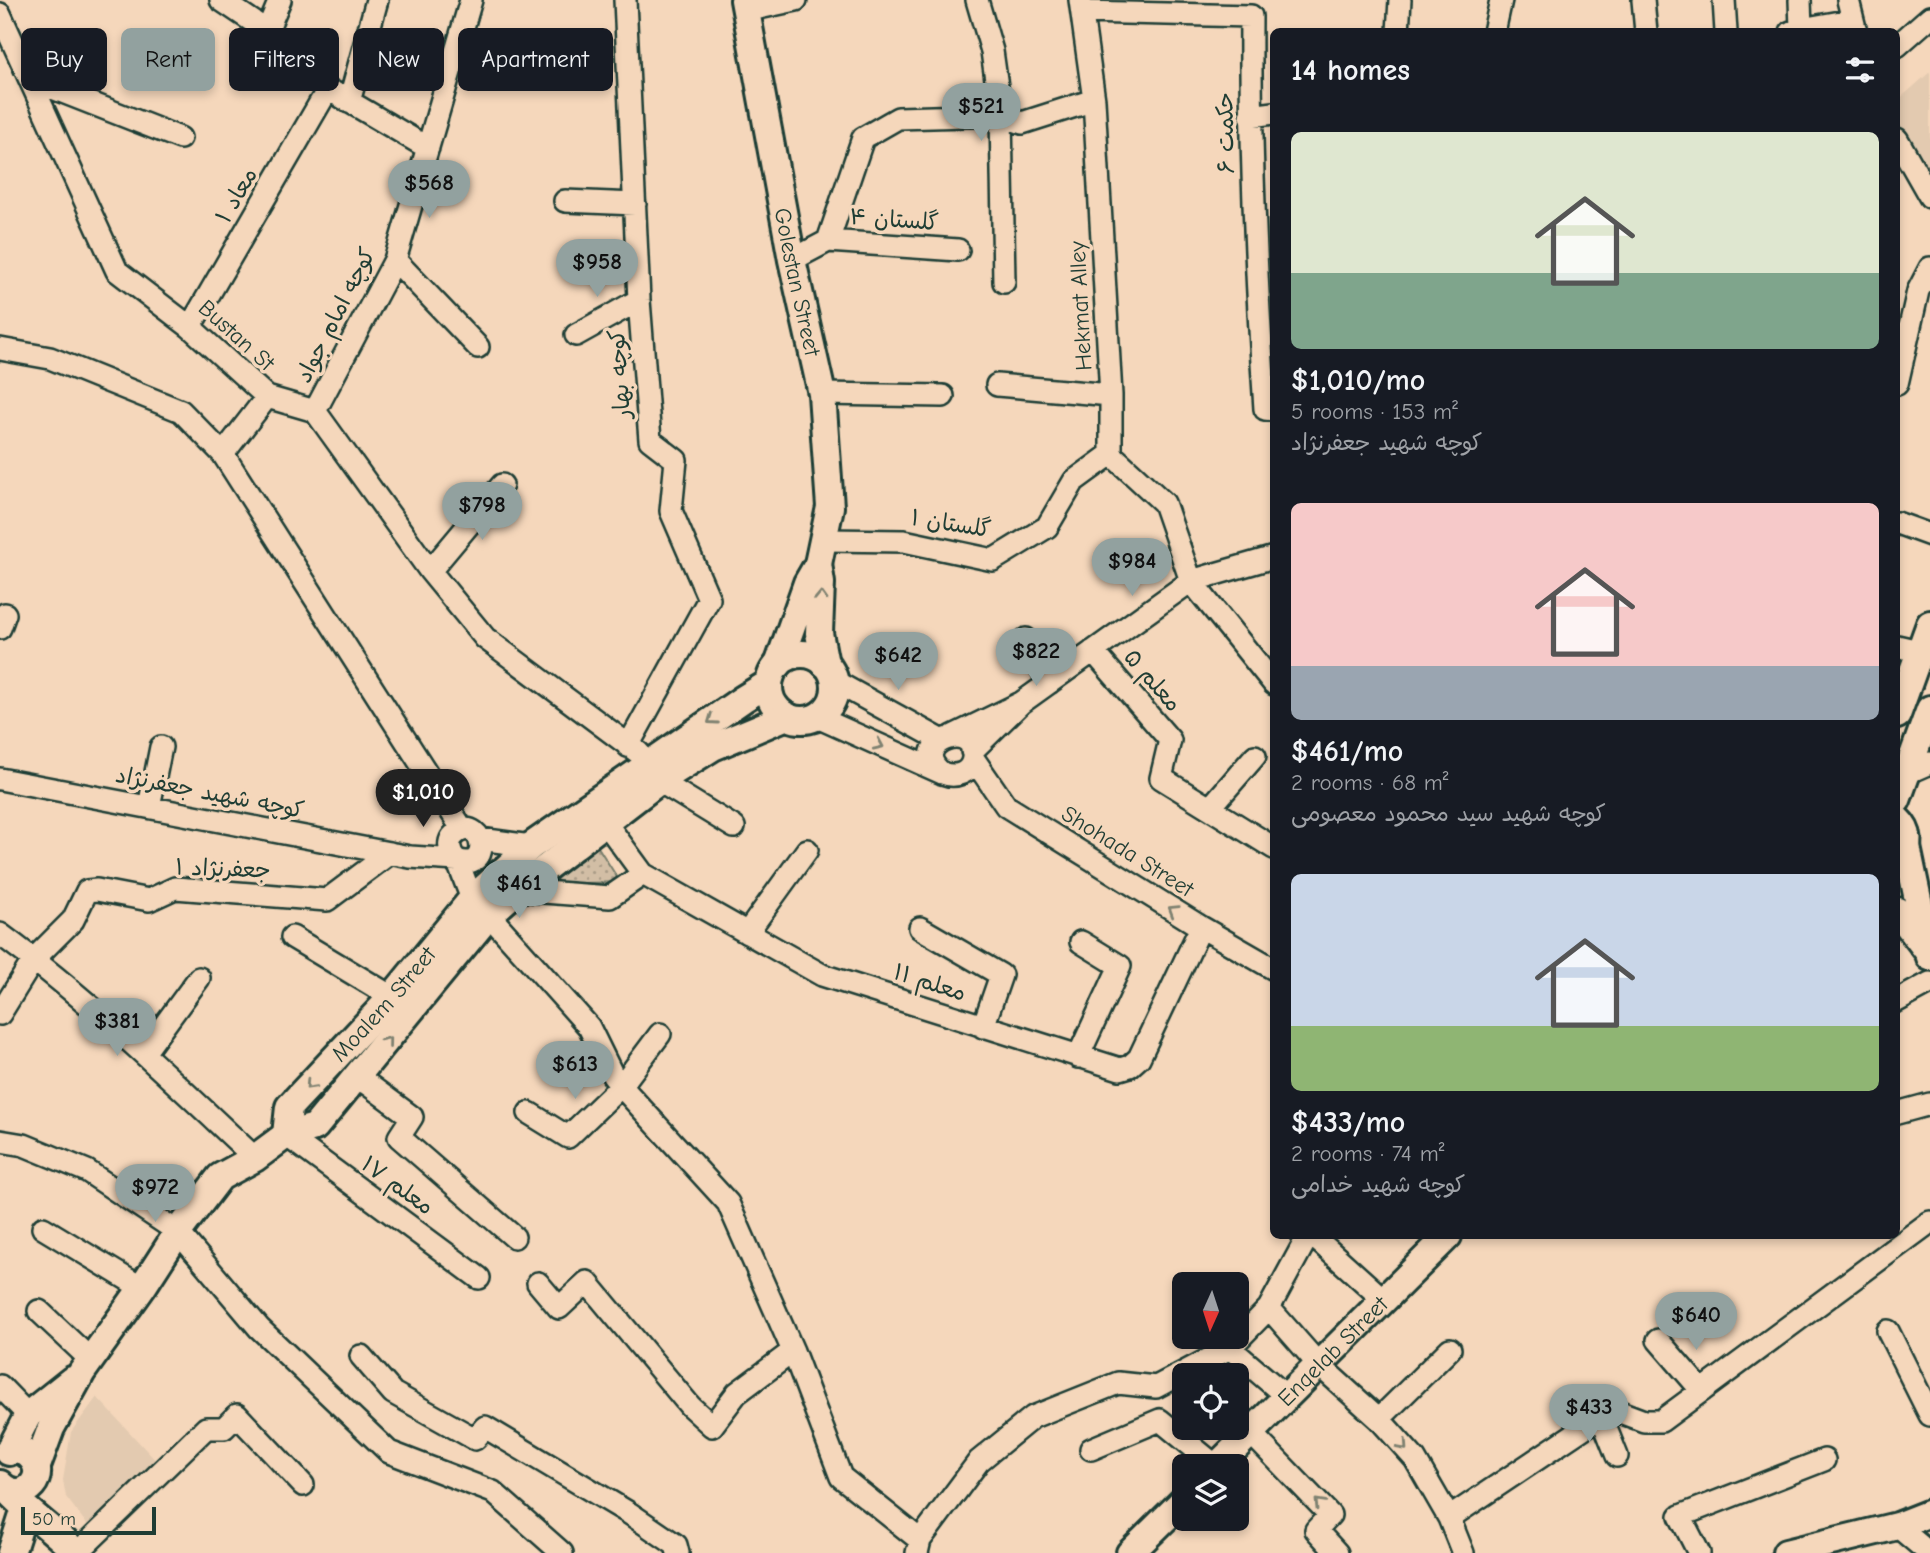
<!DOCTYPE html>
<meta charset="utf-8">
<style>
body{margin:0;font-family:"Comic Neue","Playpen Sans Arabic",sans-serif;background:#20242c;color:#f1f3f6;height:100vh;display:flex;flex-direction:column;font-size:26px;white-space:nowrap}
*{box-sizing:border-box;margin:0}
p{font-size:23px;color:#9ea1a6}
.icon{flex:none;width:38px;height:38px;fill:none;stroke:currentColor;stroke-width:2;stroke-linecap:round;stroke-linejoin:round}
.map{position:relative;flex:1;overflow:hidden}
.side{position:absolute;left:1270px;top:28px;width:630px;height:1211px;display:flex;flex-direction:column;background:#171b24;border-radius:10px;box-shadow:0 4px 10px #0003}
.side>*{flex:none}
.top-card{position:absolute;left:21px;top:28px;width:665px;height:63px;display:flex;gap:14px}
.needle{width:46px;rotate:183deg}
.controls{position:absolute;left:1172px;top:1272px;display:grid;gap:14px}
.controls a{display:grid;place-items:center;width:77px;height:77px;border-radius:10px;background:#171b24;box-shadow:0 4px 10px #0003;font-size:35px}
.scale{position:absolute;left:21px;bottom:18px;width:135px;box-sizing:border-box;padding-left:7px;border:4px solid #1f3d34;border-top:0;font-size:19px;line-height:24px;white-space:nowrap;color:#1f3d34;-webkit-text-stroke:5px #f5d7bb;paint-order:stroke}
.price{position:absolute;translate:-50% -60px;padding:0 16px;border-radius:24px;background:#92a19f;color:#111;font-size:23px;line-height:46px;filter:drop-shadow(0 2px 4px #0008)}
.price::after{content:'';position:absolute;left:50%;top:42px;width:21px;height:16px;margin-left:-10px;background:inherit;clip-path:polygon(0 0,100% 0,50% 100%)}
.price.on{background:#222;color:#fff}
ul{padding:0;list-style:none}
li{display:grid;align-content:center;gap:14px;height:371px;padding:0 21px}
li span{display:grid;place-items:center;height:217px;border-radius:10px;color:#555}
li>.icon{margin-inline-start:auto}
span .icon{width:126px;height:126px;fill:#fffc;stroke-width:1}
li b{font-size:30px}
h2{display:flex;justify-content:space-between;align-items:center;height:84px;padding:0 21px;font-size:30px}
.chip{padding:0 24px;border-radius:10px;background:#171b24;box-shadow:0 4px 10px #0003;font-size:24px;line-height:63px}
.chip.on{background:#92a19f;color:#111}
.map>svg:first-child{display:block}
.built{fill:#e3cab0}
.grass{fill:url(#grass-dots);stroke:#787e6c;stroke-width:2}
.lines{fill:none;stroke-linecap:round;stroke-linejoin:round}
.minor-casing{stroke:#1f3d34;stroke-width:26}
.major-casing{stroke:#1f3d34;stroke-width:32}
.minor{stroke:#f5d7bb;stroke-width:21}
.major{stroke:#f5d7bb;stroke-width:26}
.oneway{stroke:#7f8271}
.labels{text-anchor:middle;stroke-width:7;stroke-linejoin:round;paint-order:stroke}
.street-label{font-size:23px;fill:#1f3d34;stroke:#f5d7bb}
</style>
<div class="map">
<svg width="1930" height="1553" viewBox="0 0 1930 1553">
<defs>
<pattern id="grass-dots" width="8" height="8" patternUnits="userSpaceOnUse" patternTransform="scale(1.75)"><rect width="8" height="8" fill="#d2bea5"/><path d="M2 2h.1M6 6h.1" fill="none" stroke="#aa9c87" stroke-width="1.8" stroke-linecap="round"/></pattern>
</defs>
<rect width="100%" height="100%" fill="#f5d7bb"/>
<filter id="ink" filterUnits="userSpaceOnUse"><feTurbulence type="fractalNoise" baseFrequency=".0143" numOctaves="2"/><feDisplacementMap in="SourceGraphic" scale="14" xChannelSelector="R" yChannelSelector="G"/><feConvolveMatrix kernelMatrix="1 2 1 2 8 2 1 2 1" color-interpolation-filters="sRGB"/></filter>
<g filter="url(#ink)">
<path class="built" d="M 1930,72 L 1930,188 L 1897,125 L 1897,101 Z
M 97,1397 L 159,1464 L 89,1527 L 66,1497 L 63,1480 L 71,1432 Z"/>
<path class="grass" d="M 598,847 L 620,882 L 547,884 Z"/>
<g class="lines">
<defs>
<path id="minor" d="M 221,0 L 267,31 L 328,89 L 428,148
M 625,0 L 639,300 L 650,440 L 676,460 L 671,511 L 709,599 L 628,746
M 977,0 L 992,51 L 1001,115 L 1004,282
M 1080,0 L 1094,100 L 1111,395 L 1111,454 L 1164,503 L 1191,581 L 1274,684
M 1643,0 L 1646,32
M 1724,0 L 1726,32
M 1848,0 L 1856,32
M 745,11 L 796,0
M 1082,12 L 1251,16 C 1250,147 1256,278 1265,409 L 1274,410
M 0,14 L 117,271 L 190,327 L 267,397 L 315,411
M 1801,29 L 1852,20
M 267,31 L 280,0
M 1398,32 L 1400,0
M 1494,32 L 1501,0
M 1791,32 L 1801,29 L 1800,0
M 1897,46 L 1930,17
M 32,80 L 180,138
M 349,102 L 377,0
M 1250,116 L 1274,113
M 1897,139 L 1930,197
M 565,201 L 635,204
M 828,241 L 958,250
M 395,260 L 478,347
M 792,260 L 828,241 L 863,138 L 898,118 L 1001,115 L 1022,123 L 1094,100
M 190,327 L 328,89
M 576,335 L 639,300
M 0,349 L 50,358 L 181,411 L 223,454 L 463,830
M 1897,384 L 1918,291 L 1930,268
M 997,385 L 1111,395
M 822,394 L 943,396
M 315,411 L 430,571 L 485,638 L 639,753
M 315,411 L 395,260 L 471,0
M 223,454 L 267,397
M 1897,523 L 1930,535
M 825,540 L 904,541 L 993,560 L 1047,527 L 1074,481 L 1111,454
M 430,571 L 502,485
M 0,628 L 5,614
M 1026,639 L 1049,683
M 1897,646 L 1919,651
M 1093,651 L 1170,740 L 1161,778 L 1274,848
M 834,681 L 941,740
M 1021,703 L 1191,581 L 1274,557
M 817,717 L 942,773 C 955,778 971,774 973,758 C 977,717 905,744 942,773
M 953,736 L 1021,703 L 972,751
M 973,758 L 1006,806 L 1201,927 L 1274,969
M 1905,774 L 1930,763
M 0,779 L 410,857 L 457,860 C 492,873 485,817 458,832 C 446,839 448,852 457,860 L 472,899
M 659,781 L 734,827
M 149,807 L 161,747
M 1210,808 L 1255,756
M 605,822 L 643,874 L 822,975 L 1120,1069 L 1130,1066 L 1139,1058 L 1201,927
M 480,839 L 531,846
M 517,890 L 610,897 L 643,874
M 489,915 L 589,1027 L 613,1076 L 621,1086 L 728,1203 L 793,1351 L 841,1477 L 920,1540 L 917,1553
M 920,928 L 1001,975 L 983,1027
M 747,933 L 807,850
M 0,934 C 91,1001 173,1081 255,1158
M 292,937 L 392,997
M 1897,1001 L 1930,983
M 0,1014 L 34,959 L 73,920 L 87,891 L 97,890 L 149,900 L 175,888 L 327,900 L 390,853
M 144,1053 L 199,978
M 1078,1057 L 1120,966 L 1081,942
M 358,1077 L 412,1117 L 399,1137 L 514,1237
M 529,1113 L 568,1137 L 621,1086 L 660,1034
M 1897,1113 L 1930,1104
M 286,1135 L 479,1278
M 0,1141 L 24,1145 L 87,1171 L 178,1232 L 259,1328 L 389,1452 L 493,1492 L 562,1553
M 43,1228 L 142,1288
M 1313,1236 L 1384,1300
M 538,1283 L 559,1308 L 587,1282 L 690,1406 L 712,1426 L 737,1393 L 793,1351
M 1269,1308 L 1319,1365 L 1379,1419 L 1415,1459 L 1449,1518 L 1463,1553
M 39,1311 L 91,1360
M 1888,1331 L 1930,1415
M 1658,1340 L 1702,1391
M 1230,1348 L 1287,1397
M 361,1356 L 393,1393 L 475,1439 L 485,1427 L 629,1513 L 676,1545 L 678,1553
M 0,1386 L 28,1415
M 1601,1416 L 1617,1456
M 1379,1419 L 1450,1349
M 1251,1433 L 1330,1515 L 1316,1530 L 1337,1553
M 1091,1449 L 1160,1420 L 1216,1466
M 1449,1518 L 1612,1409 L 1644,1421 L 1661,1421 L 1930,1222
M 1897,1526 L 1929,1553
M 920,1540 L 979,1461 L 1033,1417 L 1118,1383 L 1156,1387 L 1230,1348 L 1269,1308 L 1308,1236
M 77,1553 L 206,1428 L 224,1428 L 237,1415 L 303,1485
M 1699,1553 L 1680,1516 L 1824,1460"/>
<g id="major">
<path id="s1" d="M 744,0 L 792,260 L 822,394 L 830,507 L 818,564"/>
<circle cx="802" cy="687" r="33"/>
<path d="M 778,665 L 807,583 L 818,564 L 821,583 L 819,633 L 825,664"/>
<path d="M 1897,715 L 1930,624"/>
<path d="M 1897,800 L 1930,709"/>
<path d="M 1897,819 C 1910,831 1911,846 1900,860"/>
<path d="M 1907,847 L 1930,957"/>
<path d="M 1897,911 L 1926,949"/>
<path id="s2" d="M 286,1135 L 289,1107 L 392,997 L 472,899 L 531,846 L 743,699 L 769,683"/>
<path d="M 9,1452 L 28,1415 L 72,1380"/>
<path d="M 37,1466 L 51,1428 L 82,1372 L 142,1288 L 178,1232 L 220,1177 L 255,1158 L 286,1135 L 315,1127 L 489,915 L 517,890 L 659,781 L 713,747 L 787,716"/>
<path id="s3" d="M 1217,1466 L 1448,1236"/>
<path d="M 0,1484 C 23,1508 54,1473 26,1453"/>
<path d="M 8,1491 C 29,1514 55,1530 76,1553"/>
<path d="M 11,1553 L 25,1509"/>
<path d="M 1130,1553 L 1185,1499"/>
<path d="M 1786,1553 L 1897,1526 L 1930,1513"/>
</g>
</defs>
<use href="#minor" class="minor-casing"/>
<use href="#major" class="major-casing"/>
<use href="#minor" class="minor"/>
<use href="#major" class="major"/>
</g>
<defs><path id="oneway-chevron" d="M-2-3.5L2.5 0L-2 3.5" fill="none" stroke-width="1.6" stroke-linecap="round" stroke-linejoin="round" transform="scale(1.75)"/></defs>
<g class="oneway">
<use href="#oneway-chevron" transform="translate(821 596) rotate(-88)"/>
<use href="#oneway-chevron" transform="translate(712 720) rotate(145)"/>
<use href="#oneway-chevron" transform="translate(879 745) rotate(24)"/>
<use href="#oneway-chevron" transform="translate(1173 910) rotate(-148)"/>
<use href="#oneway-chevron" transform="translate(387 1041) rotate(-51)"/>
<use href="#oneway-chevron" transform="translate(310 1085) rotate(133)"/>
<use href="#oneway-chevron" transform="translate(1403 1446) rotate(48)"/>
<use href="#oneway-chevron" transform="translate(1319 1503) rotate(-134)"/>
</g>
</g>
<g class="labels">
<g class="street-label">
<text transform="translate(1225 133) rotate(-91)" y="8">حکمت ۶</text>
<text transform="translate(236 195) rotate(-60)" y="8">معاد ۱</text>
<text transform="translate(894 219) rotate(4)" y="8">گلستان ۴</text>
<text dy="8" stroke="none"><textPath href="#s1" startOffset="287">Golestan Street</textPath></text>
<text transform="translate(1080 306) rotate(-93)" y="8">Hekmat Alley</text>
<text transform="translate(335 315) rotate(-63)" y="8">کوچه امام جواد</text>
<text transform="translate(237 335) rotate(42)" y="8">Bustan St</text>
<text transform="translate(619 374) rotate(-94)" y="8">کوچه بهار</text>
<text transform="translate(951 523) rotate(9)" y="8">گلستان ۱</text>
<text transform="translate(1153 680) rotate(49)" y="8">معلم ۵</text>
<text transform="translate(210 792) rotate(11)" y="8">کوچه شهید جعفرنژاد</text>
<text transform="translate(1128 851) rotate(32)" y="8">Shohada Street</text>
<text transform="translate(223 868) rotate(2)" y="8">جعفرنژاد ۱</text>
<text transform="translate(930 982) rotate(18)" y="8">معلم ۱۱</text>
<text dy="8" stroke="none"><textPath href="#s2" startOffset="168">Moalem Street</textPath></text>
<text transform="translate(398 1185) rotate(36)" y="8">معلم ۱۷</text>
<text dy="8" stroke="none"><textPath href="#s3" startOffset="163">Enqelab Street</textPath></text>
</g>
</g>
</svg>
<div class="controls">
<a><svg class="needle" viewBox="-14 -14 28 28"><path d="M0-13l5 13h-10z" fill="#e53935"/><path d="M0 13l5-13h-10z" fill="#9ea1a6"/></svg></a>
<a><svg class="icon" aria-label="locate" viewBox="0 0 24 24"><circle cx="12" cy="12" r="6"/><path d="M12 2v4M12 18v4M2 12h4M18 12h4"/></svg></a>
<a><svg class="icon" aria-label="layers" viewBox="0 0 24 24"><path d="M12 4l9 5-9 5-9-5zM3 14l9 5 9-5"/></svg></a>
</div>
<div class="scale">50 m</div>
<b class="price" style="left:981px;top:143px">$521</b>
<b class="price" style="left:429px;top:220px">$568</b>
<b class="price" style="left:597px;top:299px">$958</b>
<b class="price" style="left:482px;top:542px">$798</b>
<b class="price" style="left:1132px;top:598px">$984</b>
<b class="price" style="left:1036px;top:688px">$822</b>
<b class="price" style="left:898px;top:692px">$642</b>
<b class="price on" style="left:423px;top:829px">$1,010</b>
<b class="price" style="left:519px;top:920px">$461</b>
<b class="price" style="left:117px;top:1058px">$381</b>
<b class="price" style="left:575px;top:1101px">$613</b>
<b class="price" style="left:155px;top:1224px">$972</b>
<b class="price" style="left:1696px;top:1352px">$640</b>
<b class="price" style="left:1589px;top:1444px">$433</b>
<div class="top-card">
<a class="chip">Buy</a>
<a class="chip on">Rent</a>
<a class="chip">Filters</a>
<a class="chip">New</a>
<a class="chip">Apartment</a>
</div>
<section class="side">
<h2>14 homes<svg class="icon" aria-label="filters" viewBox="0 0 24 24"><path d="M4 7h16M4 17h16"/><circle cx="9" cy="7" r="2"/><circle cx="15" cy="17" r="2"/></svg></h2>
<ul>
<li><span style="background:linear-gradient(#dfe7d0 65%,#7fa58c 0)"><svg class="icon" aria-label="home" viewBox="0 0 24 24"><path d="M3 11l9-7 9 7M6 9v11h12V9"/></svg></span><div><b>$1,010/mo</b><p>5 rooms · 153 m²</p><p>کوچه شهید جعفرنژاد</p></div></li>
<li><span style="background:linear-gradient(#f6c9c9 75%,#9aa5b1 0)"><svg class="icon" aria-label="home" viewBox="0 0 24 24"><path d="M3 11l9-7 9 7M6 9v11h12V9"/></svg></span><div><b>$461/mo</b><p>2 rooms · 68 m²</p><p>کوچه شهید سید محمود معصومی</p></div></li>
<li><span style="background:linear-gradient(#c9d6e8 70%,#8fb573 0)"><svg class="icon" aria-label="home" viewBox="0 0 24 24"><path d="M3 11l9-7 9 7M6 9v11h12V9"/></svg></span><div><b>$433/mo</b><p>2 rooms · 74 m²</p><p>کوچه شهید خدامی</p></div></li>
</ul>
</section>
</div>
